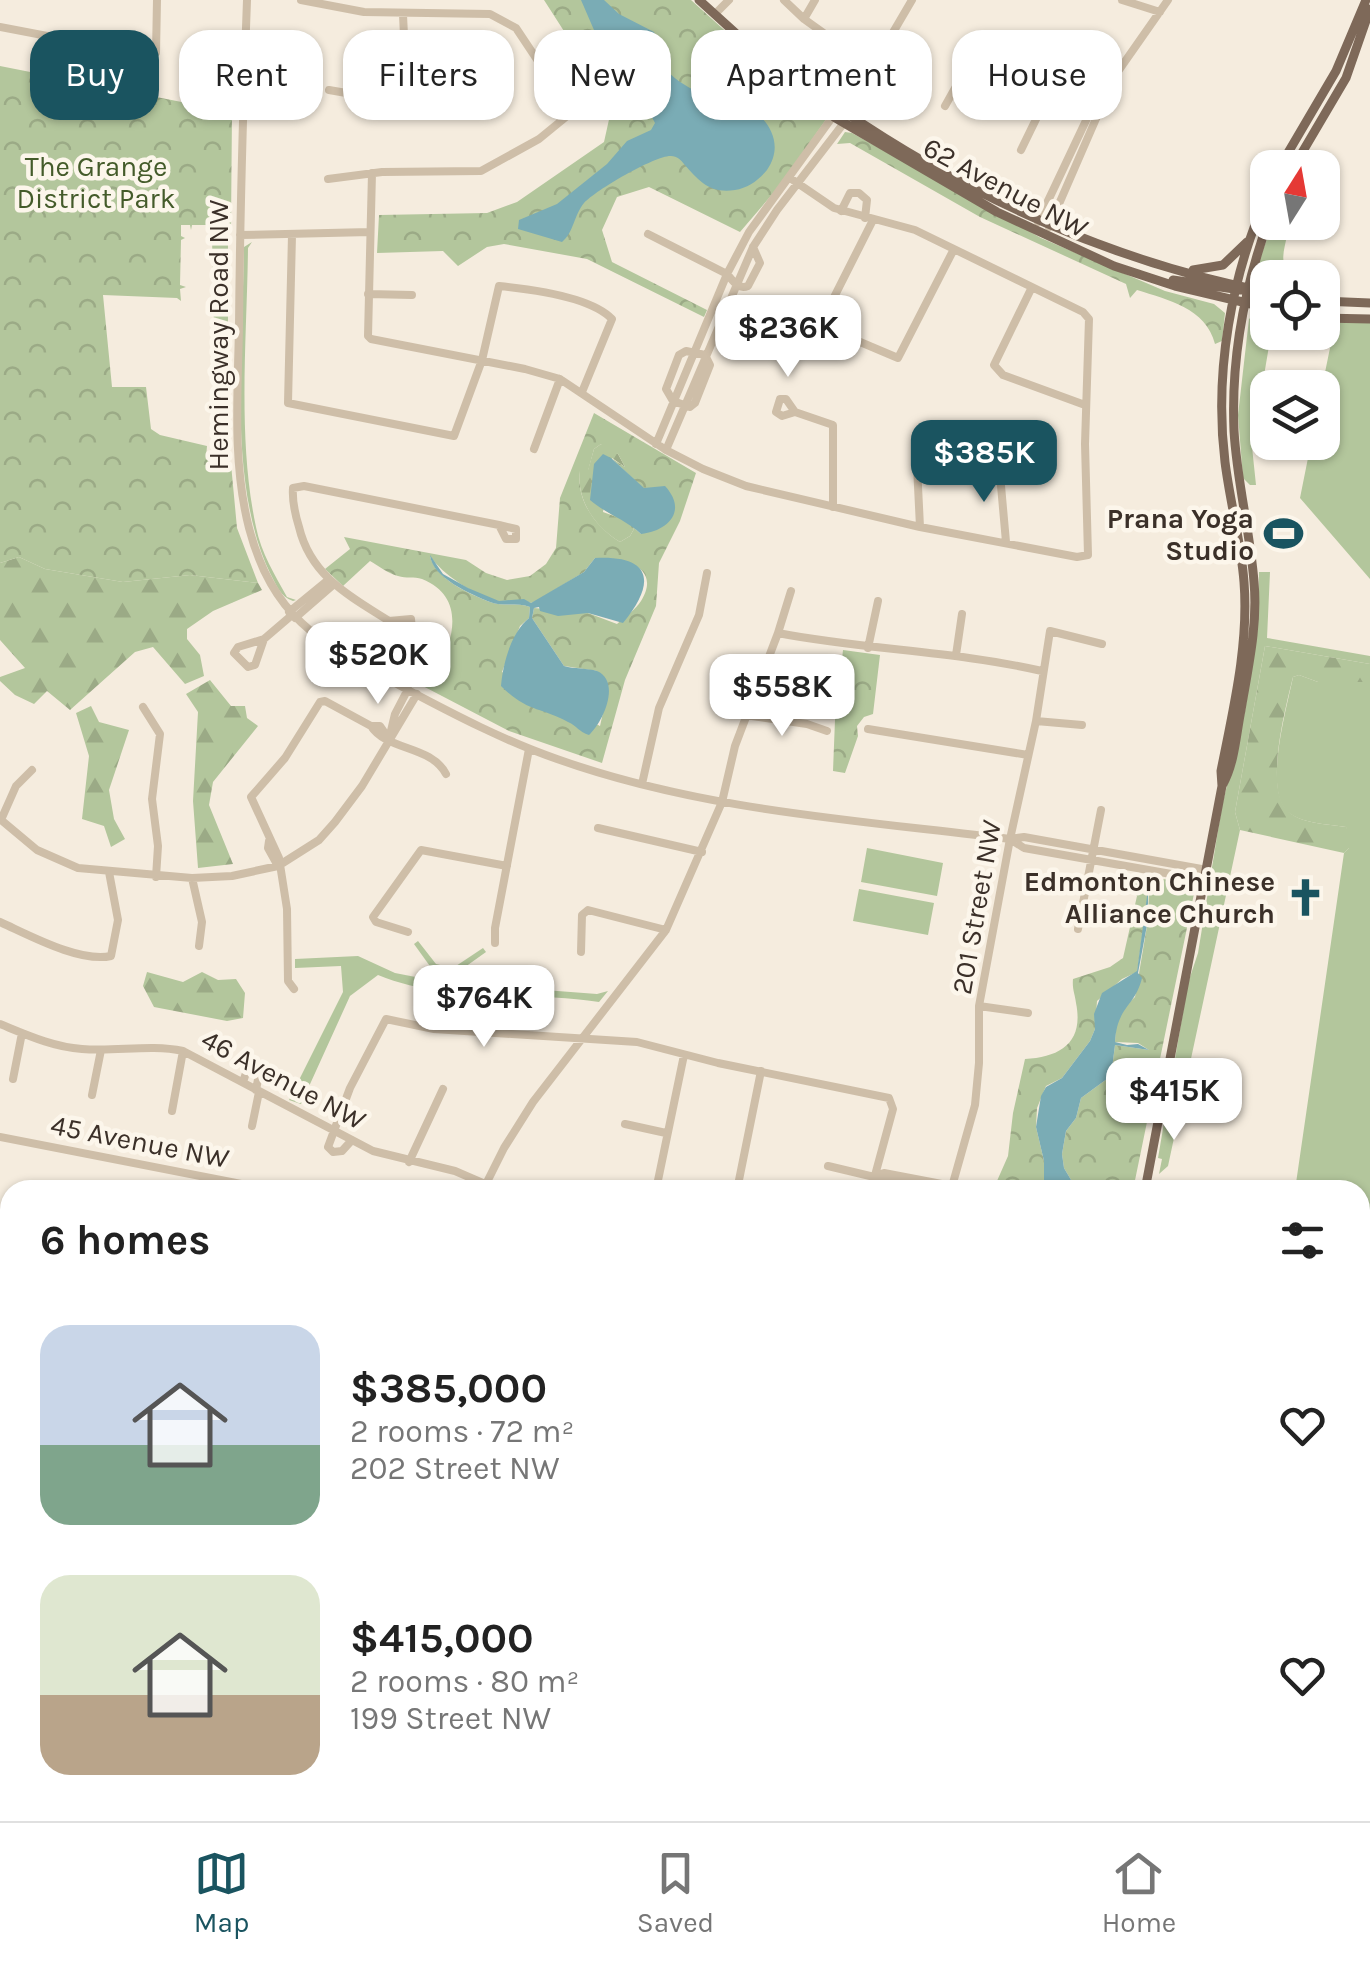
<!DOCTYPE html>
<meta charset="utf-8">
<style>
body{margin:0;font-family:Karla,sans-serif;background:#f2f2f2;color:#222;height:100vh;display:flex;flex-direction:column;font-size:38px;white-space:nowrap}
*{box-sizing:border-box;margin:0}
p{font-size:32px;color:#767676}
.icon{flex:none;width:55px;height:55px;fill:none;stroke:currentColor;stroke-width:2;stroke-linecap:round;stroke-linejoin:round}
.map{position:relative;flex:1;overflow:hidden}
.panel{position:absolute;left:0px;top:1180px;width:1370px;height:642px;display:flex;flex-direction:column;background:#fff;border-radius:30px 30px 0 0;box-shadow:0 2px 8px #0004}
.panel>*{flex:none}
.hud{position:absolute;left:30px;top:30px;width:1310px;height:90px;display:flex;gap:20px}
.needle{width:65px;rotate:11deg}
.fabs{position:absolute;left:1250px;top:150px;display:grid;gap:20px}
.fabs a{display:grid;place-items:center;width:90px;height:90px;border-radius:20px;background:#fff;box-shadow:0 2px 8px #0004;font-size:50px}
.price{position:absolute;translate:-50% -85px;padding:0 22px;border-radius:20px;background:#fff;color:#222;font-size:32px;line-height:65px;filter:drop-shadow(0 2px 5px #0008)}
.price::after{content:'';position:absolute;left:50%;top:60px;width:30px;height:22px;margin-left:-15px;background:inherit;clip-path:polygon(0 0,100% 0,50% 100%)}
.price.selected{background:#1a5460;color:#fff}
ul{padding:0;list-style:none}
li{display:flex;align-items:center;gap:30px;height:250px;padding:0 40px}
li span{display:grid;place-items:center;flex:none;width:280px;height:200px;border-radius:30px;color:#555}
li>.icon{margin-inline-start:auto}
span .icon{width:120px;height:120px;fill:#fffc;stroke-width:1}
li b{font-size:42px}
h2{display:flex;justify-content:space-between;align-items:center;height:120px;padding:0 40px;font-size:42px}
.pill{padding:0 35px;border-radius:30px;background:#fff;box-shadow:0 2px 8px #0004;font-size:35px;line-height:90px}
.pill.selected{background:#1a5460;color:#fff}
.menu{display:flex;justify-content:space-around;align-items:center;height:140px;border-top:2px solid #e0e0e0;background:#fff;font-size:28px;color:#767676}
.menu a{display:grid;justify-items:center;gap:5px}
.menu .selected{color:#1a5460}
.map>svg:first-child{display:block}
.green{fill:#b3c69c}
.forest{fill:url(#forest-firs)}
.park{fill:url(#park-crowns);fill-rule:evenodd}
.water{fill:#7aacb5}
.lines{fill:none;stroke-linecap:round;stroke-linejoin:round}
.minor{stroke:#cebea8;stroke-width:8}
.major{stroke:#7e6959;stroke-width:9}
.highway{stroke:#5c4b3f;stroke-width:11}
.labels{text-anchor:middle;stroke-width:9;stroke-linejoin:round;paint-order:stroke}
.park-label{font-size:28px;fill:#445b2a;stroke:#fcf6eb}
.street-label{font-size:28px;fill:#3b3029;stroke:#fcf6eb}
.poi-label{font-size:28px;font-weight:bold;fill:#3b3029;stroke:#fcf6eb;text-anchor:end}
</style>
<div class="map">
<svg width="1370" height="1821" viewBox="0 0 1370 1821">
<defs>
<pattern id="forest-firs" width="22" height="20" patternUnits="userSpaceOnUse" patternTransform="scale(2.5)"><rect width="22" height="20" fill="#b3c69c"/><path d="M5 1l3.5 6h-7zM16 11l3.5 6h-7z" fill="#9baa86"/></pattern>
<pattern id="park-crowns" width="20" height="18" patternUnits="userSpaceOnUse" patternTransform="scale(2.5)"><rect width="20" height="18" fill="#b3c69c"/><path d="M2 6a3 3 0 1 1 6 0M12 15a3 3 0 1 1 6 0" fill="none" stroke="#9baa86"/></pattern>
</defs>
<rect width="100%" height="100%" fill="#f5ecde"/>
<path class="green" d="M 1273,223 L 1283,223 L 1279,234 L 1287,236 C 1283,254 1278,269 1297,277 L 1268,278 L 1267,283 L 1258,275 L 1260,258 Z
M 212,237 L 228,240 L 228,339 L 214,331 Z
M 252,242 L 248,248 C 247,339 237,438 256,527 C 261,553 275,575 287,597 L 296,600 L 293,601 C 280,597 276,584 270,573 C 227,484 243,345 244,247 Z
M 1259,311 L 1267,313 L 1268,332 L 1319,333 L 1318,338 L 1297,334 L 1270,340 L 1252,447 L 1256,485 L 1250,485 L 1243,478 L 1238,415 L 1249,319 Z
M 1336,322 L 1370,323 L 1370,579 L 1300,498 L 1311,443 L 1322,442 L 1322,387 L 1330,348 L 1325,346 L 1330,326 Z
M 1259,572 L 1270,572 L 1267,638 L 1370,656 L 1370,664 L 1265,646 L 1235,812 L 1240,830 L 1168,1166 L 1159,1174 L 1162,1159 L 1158,1158 L 1188,983 L 1198,953 L 1222,806 L 1245,711 L 1258,625 Z
M 1299,675 L 1318,682 L 1370,682 L 1370,1408 L 1360,1436 L 1360,1271 L 1370,1215 L 1360,1211 L 1360,1190 L 1295,1190 L 1344,853 L 1349,848 L 1346,827 C 1328,824 1298,824 1285,809 C 1265,784 1287,707 1293,677 Z
M 867,848 L 943,863 L 937,896 L 861,882 Z
M 859,889 L 934,903 L 928,935 L 853,921 Z
M 418,941 L 436,964 L 453,968 L 483,948 L 486,952 L 451,977 L 451,983 L 597,994 L 608,991 L 599,1002 C 527,991 446,1003 378,975 L 350,996 L 301,1104 L 289,1100 L 343,992 L 341,966 L 295,968 L 295,959 L 358,956 L 395,973 L 436,981 L 437,976 L 414,944 Z
M 1370,1440 L 1370,1639 L 1360,1621 L 1360,1462 Z
M 1370,1752 L 1370,1821 L 1284,1821 L 1269,1813 L 1360,1812 L 1360,1753 Z"/>
<path class="forest" d="M 601,444 L 618,454 L 625,467 L 612,458 L 603,512 L 625,520 L 634,529 L 630,536 L 620,542 C 595,527 576,500 580,470 L 588,470 L 594,449 Z
M 19,557 L 45,569 L 123,582 L 190,575 L 258,583 L 262,590 L 213,611 L 187,629 L 187,639 L 200,655 L 204,676 L 185,684 L 153,647 L 135,652 L 70,710 L 47,691 L 34,704 L 15,695 L 0,681 L 0,677 L 25,668 L 0,640 L 0,563 Z
M 1265,646 L 1370,664 L 1370,682 L 1318,682 L 1299,675 L 1293,677 C 1286,706 1265,785 1286,809 C 1298,824 1328,824 1346,827 L 1350,835 L 1349,848 L 1344,853 L 1240,830 L 1235,812 Z
M 210,680 L 231,706 L 245,706 L 247,718 L 258,726 L 213,782 L 209,805 L 233,864 L 198,868 L 193,801 L 198,712 L 186,694 Z
M 91,706 L 99,722 L 129,730 L 109,790 L 114,819 L 125,839 L 111,847 L 104,826 L 82,819 L 89,756 L 76,713 Z
M 147,972 L 183,982 L 202,972 L 218,980 L 236,979 L 245,993 L 243,1018 L 227,1021 L 154,1007 L 143,986 Z
M 0,1489 L 10,1503 L 10,1736 L 0,1772 Z"/>
<path class="park" d="M 544,0 L 691,0 L 784,84 L 790,99 L 809,103 L 827,118 L 781,184 L 740,232 L 649,187 L 617,197 L 602,230 L 612,262 L 707,310 L 704,317 L 587,259 L 504,244 L 487,247 L 458,266 L 443,251 L 377,253 L 379,215 L 487,213 L 517,202 L 604,142 L 612,106 Z
M 0,66 L 232,112 L 231,225 L 226,228 L 218,224 L 209,229 L 208,225 L 192,225 L 191,230 L 190,225 L 181,225 L 181,236 L 185,238 L 181,240 L 180,285 L 186,287 L 180,289 L 181,301 L 177,298 L 103,295 L 112,387 L 146,387 L 151,429 L 160,435 L 207,446 L 206,458 L 231,464 L 237,528 L 258,583 L 190,575 L 123,582 L 45,569 L 19,557 L 0,563 Z
M 845,132 L 852,133 L 1041,238 L 1165,291 L 1214,304 L 1225,313 L 1222,341 L 1215,344 C 1206,308 1168,300 1137,290 L 1130,298 L 1126,284 L 980,217 L 850,143 L 837,144 Z
M 594,413 L 696,473 L 680,521 L 659,563 L 656,606 L 625,680 L 602,763 L 509,731 L 396,672 L 418,673 L 439,667 C 455,636 464,596 422,579 C 414,576 406,579 398,576 C 389,574 379,566 370,561 L 343,586 L 325,569 L 350,549 L 344,537 L 466,560 L 486,573 L 507,580 L 530,576 L 546,564 L 556,548 L 560,498 ZM 601,444 L 606,451 L 618,454 L 625,467 L 603,453 L 594,463 L 589,500 L 634,529 L 630,536 L 620,542 C 596,527 576,501 580,471 L 588,471 L 594,449 ZM 611,458 L 644,489 L 641,534 L 625,520 ZM 430,556 C 441,573 476,597 498,601 C 510,603 519,597 531,603 L 538,600 L 584,572 L 595,558 C 620,557 663,565 641,601 C 636,609 625,617 617,624 L 588,613 L 534,608 L 532,618 L 564,666 L 597,671 L 604,708 L 600,726 L 502,672 L 520,626 L 529,618 L 530,607 C 517,602 503,607 490,602 C 470,594 435,579 430,556 Z
M 843,650 L 880,655 L 873,714 L 864,717 L 857,726 L 858,736 L 845,773 L 833,771 L 835,720 Z
M 1130,874 L 1196,884 L 1133,1190 L 1077,1190 L 1064,1168 L 1062,1154 L 1066,1131 L 1076,1118 L 1081,1098 L 1111,1076 L 1115,1045 L 1149,1050 L 1138,1043 L 1115,1042 L 1116,1022 L 1122,1009 L 1135,997 L 1148,920 L 1149,889 L 1137,972 L 1122,979 L 1097,1001 L 1095,1029 L 1090,1041 L 1062,1078 L 1046,1086 L 1037,1108 L 1036,1127 L 1044,1161 L 1044,1190 L 993,1190 L 1008,1156 L 1013,1113 L 1025,1059 C 1061,1057 1084,1042 1076,1003 C 1075,994 1072,989 1073,979 L 1110,967 L 1123,958 L 1137,896 L 1128,886 Z"/>
<path class="water" d="M 581,0 L 604,0 L 619,14 L 654,32 C 659,43 658,59 665,68 C 671,77 687,87 696,91 C 706,95 716,93 726,96 C 757,105 790,137 767,170 C 759,180 748,188 735,190 C 710,194 699,181 684,164 C 681,160 677,156 671,156 C 656,155 596,190 584,203 C 574,215 574,232 562,242 L 518,229 L 519,220 L 557,204 L 607,164 L 627,141 L 651,130 L 655,123 C 649,109 636,101 635,84 C 634,68 643,58 638,41 L 627,34 L 602,37 L 594,30 Z
M 603,454 L 611,458 L 644,488 L 665,486 C 688,511 668,531 641,534 C 625,519 606,514 590,500 L 594,464 Z
M 430,555 L 443,574 L 468,588 L 499,601 L 524,599 L 531,603 L 584,572 L 595,558 C 653,555 656,583 623,623 L 588,613 L 558,616 L 540,611 L 539,607 L 534,608 L 532,618 L 564,666 C 574,669 588,668 597,671 C 622,682 602,724 589,735 C 579,732 577,726 568,722 C 540,707 527,712 501,686 C 503,663 511,633 529,618 L 530,607 C 517,602 502,607 490,602 C 471,594 432,578 430,555 Z
M 1148,889 L 1148,920 L 1138,973 L 1142,978 C 1135,1007 1117,1006 1115,1042 L 1127,1045 L 1138,1044 L 1149,1050 L 1115,1045 L 1111,1076 L 1081,1098 L 1076,1118 L 1066,1131 L 1062,1154 L 1064,1168 L 1077,1190 L 1044,1190 L 1044,1161 L 1036,1127 L 1041,1096 L 1046,1087 L 1062,1078 L 1090,1041 L 1095,1029 L 1094,1014 L 1102,993 L 1137,971 Z"/>
<g class="lines">
<path class="minor" d="M 247,0 C 243,108 240,217 239,325 C 238,392 232,462 249,528 C 274,623 326,645 406,689 C 455,715 505,741 557,759 C 703,811 857,820 1010,839 L 1024,837 L 1207,870
M 301,0 L 364,12 L 490,14 L 516,28 L 572,112 L 539,139 L 481,171 L 382,172 L 328,179
M 784,0 L 804,19 L 864,62 L 878,58 L 912,0
M 1122,0 L 1160,12
M 715,14 L 729,0
M 403,15 L 407,96
M 804,19 L 815,0
M 0,27 L 152,56 L 156,53 L 157,0
M 329,90 L 352,94 L 465,96
M 945,106 L 976,51 L 1012,64 L 1059,72 L 1109,88
M 1021,150 L 1059,72
M 372,173 L 368,336 L 371,339 L 525,369 L 560,379 L 666,450 L 703,469 L 746,486 L 920,527 L 1077,557 L 1088,555 L 1085,444 L 1089,319 L 1083,312 L 915,230 L 834,208 L 790,178
M 841,211 L 850,193 L 859,193 L 867,200 L 865,218
M 873,220 L 820,325 L 898,358 L 954,249
M 1038,222 L 1091,110 L 1168,0
M 1049,227 L 1105,98
M 648,234 L 727,274 C 733,281 738,290 748,286 L 760,263 L 753,247
M 240,235 L 370,232
M 292,235 L 288,403 L 454,436 L 482,360 L 499,286 C 530,289 590,296 612,319 L 582,392
M 1032,287 L 994,365 L 1003,375 L 1085,405
M 368,294 L 412,295
M 686,351 L 705,355 L 710,365 L 695,403 L 690,407 L 673,401 L 666,389 L 679,355 Z
M 795,412 L 786,399 L 780,399 L 776,412 L 782,416 L 795,412 L 833,425 L 833,507
M 656,444 L 727,274 L 749,232 L 839,108
M 534,449 L 560,379
M 666,450 L 753,247 L 777,210 L 850,115
M 920,527 L 916,445 L 917,435 L 921,431 L 999,463 L 1006,542
M 289,612 L 328,580
M 295,618 L 333,585
M 389,621 L 411,619 L 412,629 L 403,630 C 360,601 312,582 299,527 C 295,514 292,501 293,488 L 304,486 L 499,525 L 506,539 L 516,539 L 516,529 L 499,525
M 778,633 C 866,650 955,651 1042,671
M 264,639 L 255,665 L 248,667 L 234,653 L 238,647 L 264,639 L 292,615
M 868,648 L 878,601
M 956,655 L 962,614
M 143,707 L 160,734 L 152,799 L 158,846 L 156,877
M 745,715 L 807,724 L 827,731
M 1036,721 L 1082,725
M 371,726 C 387,751 431,745 446,774
M 868,729 L 1028,755
M 390,735 L 395,714 L 408,689
M 642,784 L 659,708 L 699,615 L 707,573
M 0,819 L 37,850 L 78,868 L 192,878 L 232,876 L 278,866 L 319,840 L 335,822 L 362,786 L 417,694
M 1,820 L 16,786 L 32,770
M 598,828 L 702,852
M 1010,839 L 1024,848 L 1205,880
M 269,841 L 268,848 L 278,866
M 192,878 L 202,922 L 199,946
M 0,922 C 29,935 80,963 111,956 L 118,920 L 109,872
M 1078,929 L 1101,810
M 408,932 L 376,922 L 373,917 L 421,850 L 507,866
M 495,943 L 495,928 L 529,749
M 581,952 L 582,915 L 588,910 L 666,930
M 294,989 L 288,981 L 287,909 L 279,858 L 251,797 L 285,758 L 320,702 L 325,701 L 371,726 L 380,726 L 389,739
M 979,1006 L 1028,1013
M 0,1024 C 27,1035 53,1047 82,1049 C 116,1052 150,1044 183,1051 L 373,1151 L 455,1171 L 485,1184
M 13,1079 L 22,1033
M 243,1082 L 249,1064 L 256,1063 L 260,1069 L 256,1090
M 92,1095 L 101,1050
M 172,1111 L 183,1051
M 625,1124 L 666,1133
M 252,1126 L 259,1092
M 0,1137 L 272,1190
M 352,1140 L 342,1151 L 333,1152 L 328,1147 L 350,1088 L 386,1019 L 434,1029 L 637,1042 L 718,1063 L 889,1098 L 893,1109 L 871,1190
M 409,1162 L 443,1089
M 828,1166 L 929,1190
M 874,1176 L 884,1173 L 952,1186
M 483,1190 L 504,1148 L 533,1102 L 666,930 L 722,802 L 735,746 L 778,633 L 791,591
M 656,1190 L 684,1055
M 737,1190 L 761,1071
M 951,1190 L 975,1105 L 979,1063 L 979,1006 L 1010,839 L 1036,721 L 1050,631 L 1102,644
M 0,1353 L 10,1355
M 168,1812 L 172,1821
M 222,1821 L 240,1812
M 1031,1821 L 1032,1812"/>
<path class="major" d="M 699,0 L 795,87 L 834,117 L 997,212 L 1114,266 L 1175,286 L 1268,308
M 768,55 C 793,73 817,93 842,110 C 969,197 1116,263 1268,292
M 1279,168 L 1336,71 L 1366,0
M 1293,168 L 1346,78 L 1370,9
M 1193,270 L 1223,265 L 1247,242
M 1173,280 L 1241,290
M 1322,301 L 1370,303
M 1322,318 L 1370,319
M 1223,784 C 1235,762 1236,734 1241,710 C 1248,668 1258,625 1254,582 C 1250,531 1237,482 1234,431 C 1231,360 1244,289 1268,222
M 1145,1190 L 1222,786 L 1221,771 C 1233,710 1249,645 1244,582 C 1241,542 1230,502 1225,462 C 1214,372 1231,276 1268,193
M 1360,1728 L 1370,1727
M 1360,1741 L 1370,1739
M 583,1812 L 583,1821
M 590,1812 L 590,1821
M 375,1821 L 409,1812
M 412,1821 L 481,1812
M 602,1821 L 612,1812"/>
<path class="highway" d="M 1360,1449 L 1370,1424
M 1360,1629 L 1370,1654
M 1258,1812 L 1273,1821"/>
</g>
<defs>
<symbol id="stadium-bare" viewBox="-9 -9 18 18"><path d="M0-5a6.5 5 0 1 0 0 10a6.5 5 0 1 0 0-10ZM-3.5-1.8h7v3.6h-7Z" fill="#1a5460" stroke="#fcf6eb" stroke-width="2.5" paint-order="stroke"/></symbol>
<symbol id="church-bare" viewBox="-9 -9 18 18"><path d="M-1.2-6h2.4v3.5h3.3v2.4h-3.3V6h-2.4V-.1h-3.3v-2.4h3.3Z" fill="#1a5460" stroke="#fcf6eb" stroke-width="2.5" paint-order="stroke"/></symbol>
</defs>
<g fill-rule="evenodd">
<use href="#stadium-bare" x="1256" y="506" width="55" height="55"/>
<use href="#church-bare" x="1278" y="870" width="55" height="55"/>
</g>
<g class="labels">
<g class="park-label">
<text x="96" y="176">The Grange<tspan x="96" dy="32">District Park</tspan></text>
</g>
<g class="street-label">
<text transform="translate(1006 187) rotate(28)" y="10">62 Avenue NW</text>
<text transform="translate(218 335) rotate(-90)" y="10">Hemingway Road NW</text>
<text transform="translate(976 907) rotate(-80)" y="10">201 Street NW</text>
<text transform="translate(284 1079) rotate(28)" y="10">46 Avenue NW</text>
<text transform="translate(140 1141) rotate(11)" y="10">45 Avenue NW</text>
</g>
<g class="poi-label">
<text x="1254" y="528">Prana Yoga<tspan x="1254" dy="32">Studio</tspan></text>
<text x="1275" y="891">Edmonton Chinese<tspan x="1275" dy="32">Alliance Church</tspan></text>
</g>
</g>
</svg>
<div class="fabs">
<a><svg class="needle" viewBox="-14 -14 28 28"><path d="M0-13l5 13h-10z" fill="#e53935"/><path d="M0 13l5-13h-10z" fill="#767676"/></svg></a>
<a><svg class="icon" aria-label="locate" viewBox="0 0 24 24"><circle cx="12" cy="12" r="6"/><path d="M12 2v4M12 18v4M2 12h4M18 12h4"/></svg></a>
<a><svg class="icon" aria-label="layers" viewBox="0 0 24 24"><path d="M12 4l9 5-9 5-9-5zM3 14l9 5 9-5"/></svg></a>
</div>
<b class="price" style="left:788px;top:380px">$236K</b>
<b class="price selected" style="left:984px;top:505px">$385K</b>
<b class="price" style="left:378px;top:707px">$520K</b>
<b class="price" style="left:782px;top:739px">$558K</b>
<b class="price" style="left:484px;top:1050px">$764K</b>
<b class="price" style="left:1174px;top:1143px">$415K</b>
<div class="hud">
<a class="pill selected">Buy</a>
<a class="pill">Rent</a>
<a class="pill">Filters</a>
<a class="pill">New</a>
<a class="pill">Apartment</a>
<a class="pill">House</a>
</div>
<section class="panel">
<h2>6 homes<svg class="icon" aria-label="filters" viewBox="0 0 24 24"><path d="M4 7h16M4 17h16"/><circle cx="9" cy="7" r="2"/><circle cx="15" cy="17" r="2"/></svg></h2>
<ul>
<li><span style="background:linear-gradient(#c9d6e8 60%,#7fa58c 0)"><svg class="icon" aria-label="home" viewBox="0 0 24 24"><path d="M3 11l9-7 9 7M6 9v11h12V9"/></svg></span><div><b>$385,000</b><p>2 rooms · 72 m²</p><p>202 Street NW</p></div><svg class="icon" aria-label="heart" viewBox="0 0 24 24"><path d="M12 20l-8-8c-3-5 5-10 8-4 3-6 11-1 8 4z"/></svg></li>
<li><span style="background:linear-gradient(#dfe7d0 60%,#b9a48a 0)"><svg class="icon" aria-label="home" viewBox="0 0 24 24"><path d="M3 11l9-7 9 7M6 9v11h12V9"/></svg></span><div><b>$415,000</b><p>2 rooms · 80 m²</p><p>199 Street NW</p></div><svg class="icon" aria-label="heart" viewBox="0 0 24 24"><path d="M12 20l-8-8c-3-5 5-10 8-4 3-6 11-1 8 4z"/></svg></li>
</ul>
</section>
</div>
<nav class="menu">
<a class="selected"><svg class="icon" aria-label="map" viewBox="0 0 24 24"><path d="M3 6l6-2 6 2 6-2v14l-6 2-6-2-6 2zM9 4v14M15 6v14"/></svg>Map</a>
<a><svg class="icon" aria-label="saved" viewBox="0 0 24 24"><path d="M7 4h10v16l-5-4-5 4z"/></svg>Saved</a>
<a><svg class="icon" aria-label="home" viewBox="0 0 24 24"><path d="M3 11l9-7 9 7M6 9v11h12V9"/></svg>Home</a>
</nav>
